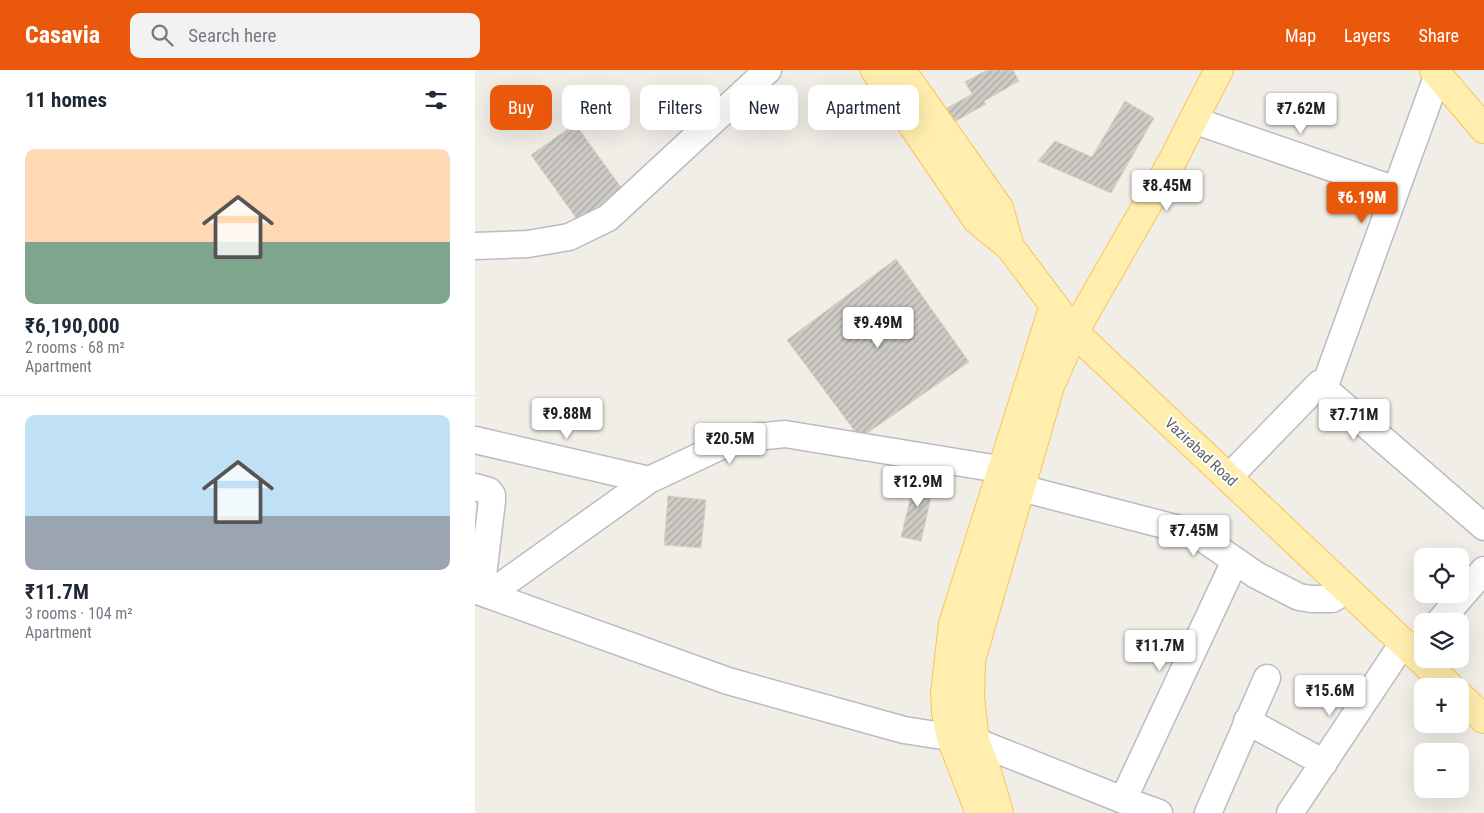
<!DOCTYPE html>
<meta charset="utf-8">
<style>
body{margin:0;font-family:"Roboto Condensed",sans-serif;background:#f2f2f3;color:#1f2937;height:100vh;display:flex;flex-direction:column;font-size:19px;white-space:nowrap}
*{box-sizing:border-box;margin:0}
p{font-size:16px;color:#747a83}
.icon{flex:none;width:28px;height:28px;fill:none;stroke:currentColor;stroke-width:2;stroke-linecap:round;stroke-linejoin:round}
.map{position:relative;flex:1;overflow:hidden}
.drawer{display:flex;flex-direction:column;background:#fff;width:475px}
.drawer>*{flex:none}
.banner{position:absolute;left:15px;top:15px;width:475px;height:45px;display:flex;gap:10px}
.controls{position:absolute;left:939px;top:478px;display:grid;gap:10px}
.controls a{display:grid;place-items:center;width:55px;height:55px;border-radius:10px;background:#fff;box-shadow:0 5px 20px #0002;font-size:25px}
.price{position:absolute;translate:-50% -42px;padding:0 11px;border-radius:5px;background:#fff;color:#222;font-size:16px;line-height:32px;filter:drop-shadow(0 1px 2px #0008)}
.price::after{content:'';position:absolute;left:50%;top:30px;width:15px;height:11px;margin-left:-8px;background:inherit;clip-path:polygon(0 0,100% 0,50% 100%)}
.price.active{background:#ea580c;color:#fff}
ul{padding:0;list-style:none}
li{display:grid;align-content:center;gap:10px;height:265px;padding:0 25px}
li+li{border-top:1px solid #e0e1e3}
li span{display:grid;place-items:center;height:155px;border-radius:10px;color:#555}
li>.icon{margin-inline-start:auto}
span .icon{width:90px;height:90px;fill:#fffc;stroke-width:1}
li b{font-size:21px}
h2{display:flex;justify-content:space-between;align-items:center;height:60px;padding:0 25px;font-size:21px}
.chip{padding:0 18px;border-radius:10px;background:#fff;box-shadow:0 5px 20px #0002;font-size:18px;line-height:45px}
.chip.active{background:#ea580c;color:#fff}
header{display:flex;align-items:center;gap:30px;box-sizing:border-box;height:70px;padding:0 25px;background:#ea580c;color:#fff}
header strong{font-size:24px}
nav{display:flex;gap:28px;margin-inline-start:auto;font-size:18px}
.search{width:350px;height:45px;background:#f2f2f3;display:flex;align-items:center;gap:12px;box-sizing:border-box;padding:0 18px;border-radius:10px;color:#747a83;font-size:19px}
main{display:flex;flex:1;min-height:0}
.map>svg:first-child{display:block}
.building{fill:url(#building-hatch);stroke:#d6d0c4}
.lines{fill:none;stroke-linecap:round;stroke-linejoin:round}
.minor-casing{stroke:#b9bcc1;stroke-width:29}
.major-casing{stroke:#fac457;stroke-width:30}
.minor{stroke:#fff;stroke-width:26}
.major{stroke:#ffeeae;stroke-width:28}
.labels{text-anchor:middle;stroke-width:4;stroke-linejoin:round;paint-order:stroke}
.street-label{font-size:15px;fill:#5e6368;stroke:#fff}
</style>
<header>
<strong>Casavia</strong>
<div class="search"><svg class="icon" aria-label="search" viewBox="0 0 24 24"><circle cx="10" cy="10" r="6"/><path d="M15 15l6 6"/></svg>Search here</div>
<nav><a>Map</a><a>Layers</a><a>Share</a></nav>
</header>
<main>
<section class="drawer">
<h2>11 homes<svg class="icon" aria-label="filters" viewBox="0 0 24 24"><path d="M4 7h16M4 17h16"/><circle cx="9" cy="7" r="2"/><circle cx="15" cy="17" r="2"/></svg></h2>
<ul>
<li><span style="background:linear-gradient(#ffd9b3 60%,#7fa58c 0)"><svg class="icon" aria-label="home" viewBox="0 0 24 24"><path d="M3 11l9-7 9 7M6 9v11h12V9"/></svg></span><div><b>₹6,190,000</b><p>2 rooms · 68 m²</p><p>Apartment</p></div></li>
<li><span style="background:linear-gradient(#bfe0f5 65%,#9aa5b1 0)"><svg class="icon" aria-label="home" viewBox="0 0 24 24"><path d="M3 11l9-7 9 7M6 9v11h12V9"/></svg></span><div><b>₹11.7M</b><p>3 rooms · 104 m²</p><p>Apartment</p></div></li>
</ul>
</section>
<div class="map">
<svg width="1009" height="743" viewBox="0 0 1009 743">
<defs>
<pattern id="building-hatch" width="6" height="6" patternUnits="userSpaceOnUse" patternTransform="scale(1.25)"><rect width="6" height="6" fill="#cecbc5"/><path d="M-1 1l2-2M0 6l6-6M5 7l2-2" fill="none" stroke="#aaa8a4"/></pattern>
</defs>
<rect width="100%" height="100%" fill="#f1eee7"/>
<path class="building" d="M 512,0 L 538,0 L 544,11 L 509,31 L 511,34 L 468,58 L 460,45 L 497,24 L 490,12 Z
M 650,31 L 679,48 L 636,123 L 563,91 L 580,71 L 617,87 Z
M 100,54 L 148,120 L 104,152 L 56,85 Z
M 421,189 L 494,292 L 385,368 L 312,270 Z
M 441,405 L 460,410 L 446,471 L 426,467 Z
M 193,426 L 231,430 L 226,478 L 189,475 Z"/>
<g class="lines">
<defs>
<path id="minor" d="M 718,50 L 921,120
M 0,176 L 53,174 L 94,167 L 133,148 L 293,0
M 849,318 L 963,4
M 0,370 L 174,410
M 754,407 L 844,314 L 1009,457
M 0,417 L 14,421 L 17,425 L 17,431 L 6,522
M 546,418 L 720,463 L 781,505 L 824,527 L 836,529 L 857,529 L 872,520
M 0,520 L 253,611 L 429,660 L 500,671 L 648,730 L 684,743
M 13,525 L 174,410 L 261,369 L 310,364 L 548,403
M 965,551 L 1009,500
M 772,651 L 849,693
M 648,730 L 760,491
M 733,743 L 792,608
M 815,743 L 928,573"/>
<path id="major" d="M 400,0 L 502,150 L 535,177 L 599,262 L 974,616
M 426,0 L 524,138 L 535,177
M 959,0 L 1009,59
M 985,626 L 1009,649
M 505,743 L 476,668 L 471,642 L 470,623 L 478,554 L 579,235
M 524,743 L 512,702 L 500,671 L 495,627 L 496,590 L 575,316 L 599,262 L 698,90 L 718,50 L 744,0"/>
</defs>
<use href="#minor" class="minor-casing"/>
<use href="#major" class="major-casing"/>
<use href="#minor" class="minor"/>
<use href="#major" class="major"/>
</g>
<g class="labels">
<g class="street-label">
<text transform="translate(726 382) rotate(43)" y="5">Vazirabad Road</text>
</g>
</g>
</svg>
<div class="controls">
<a><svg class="icon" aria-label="locate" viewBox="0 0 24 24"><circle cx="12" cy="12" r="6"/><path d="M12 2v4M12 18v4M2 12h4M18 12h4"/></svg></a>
<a><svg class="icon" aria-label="layers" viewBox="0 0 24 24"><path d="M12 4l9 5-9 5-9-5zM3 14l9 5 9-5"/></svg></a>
<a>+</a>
<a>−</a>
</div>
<b class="price" style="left:826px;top:65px">₹7.62M</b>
<b class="price" style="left:692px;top:142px">₹8.45M</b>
<b class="price active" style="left:887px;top:154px">₹6.19M</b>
<b class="price" style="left:403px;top:279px">₹9.49M</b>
<b class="price" style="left:92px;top:370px">₹9.88M</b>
<b class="price" style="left:879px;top:371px">₹7.71M</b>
<b class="price" style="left:255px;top:395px">₹20.5M</b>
<b class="price" style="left:443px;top:438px">₹12.9M</b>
<b class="price" style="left:719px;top:487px">₹7.45M</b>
<b class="price" style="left:685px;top:602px">₹11.7M</b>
<b class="price" style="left:855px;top:647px">₹15.6M</b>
<div class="banner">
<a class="chip active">Buy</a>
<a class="chip">Rent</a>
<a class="chip">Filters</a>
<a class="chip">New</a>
<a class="chip">Apartment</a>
</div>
</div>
</main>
